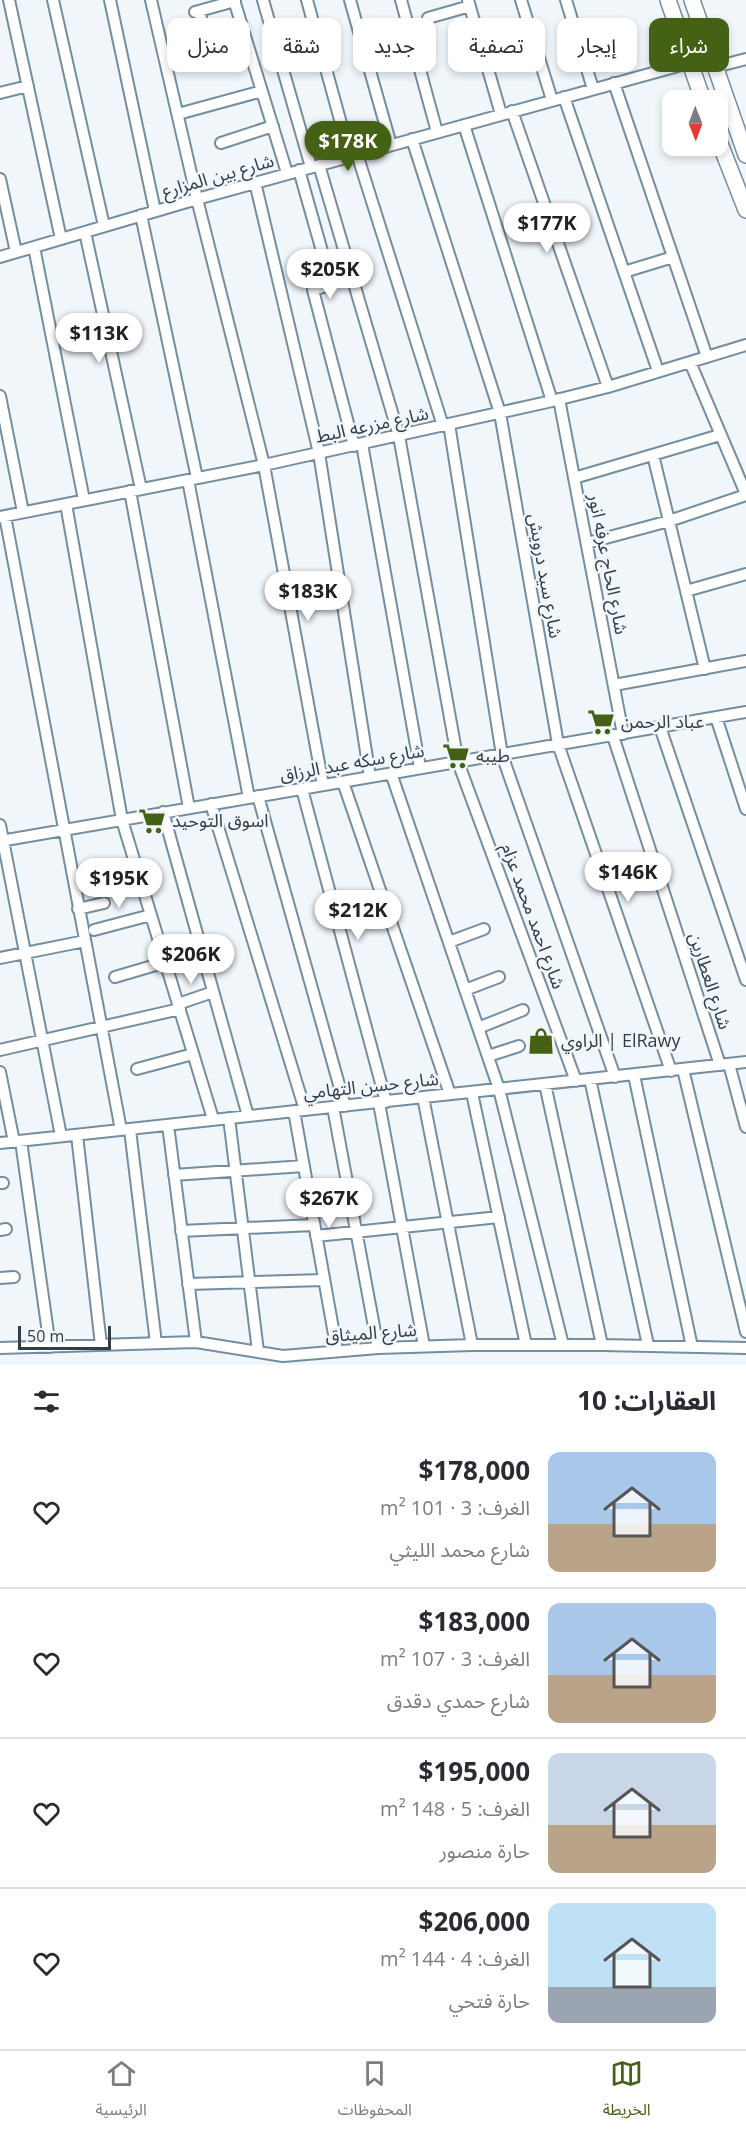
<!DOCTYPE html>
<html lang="ar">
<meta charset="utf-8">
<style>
body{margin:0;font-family:"Open Sans","Noto Sans Arabic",sans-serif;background:#f7f7f7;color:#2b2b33;direction:rtl;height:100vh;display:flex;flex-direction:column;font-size:22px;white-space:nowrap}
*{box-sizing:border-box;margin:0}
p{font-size:20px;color:#7c7c81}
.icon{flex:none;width:33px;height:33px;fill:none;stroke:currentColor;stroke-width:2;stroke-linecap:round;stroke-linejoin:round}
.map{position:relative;height:1365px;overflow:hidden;direction:ltr}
.details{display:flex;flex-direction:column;background:#fff;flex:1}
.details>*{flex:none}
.guide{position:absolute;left:18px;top:18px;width:711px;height:54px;direction:rtl;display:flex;gap:12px}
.needle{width:39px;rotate:179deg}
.buttons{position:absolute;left:662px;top:90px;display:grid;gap:12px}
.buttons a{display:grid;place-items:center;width:66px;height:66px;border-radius:12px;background:#fff;box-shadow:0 3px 9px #0003;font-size:30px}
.scale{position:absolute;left:18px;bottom:15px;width:93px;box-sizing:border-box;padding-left:6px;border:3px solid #323d46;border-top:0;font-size:16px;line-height:21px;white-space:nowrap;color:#323d46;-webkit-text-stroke:4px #f1f6fb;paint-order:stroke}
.price{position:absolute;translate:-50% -51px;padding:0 14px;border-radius:21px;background:#fff;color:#222;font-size:20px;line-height:39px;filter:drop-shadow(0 2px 3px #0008)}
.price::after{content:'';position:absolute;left:50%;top:36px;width:18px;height:14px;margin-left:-9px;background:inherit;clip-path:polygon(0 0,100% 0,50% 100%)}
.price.active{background:#456214;color:#fff}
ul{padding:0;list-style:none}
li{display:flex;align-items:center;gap:18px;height:150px;padding:0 30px}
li+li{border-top:2px solid #e1e1e2}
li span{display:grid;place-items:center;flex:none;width:168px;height:120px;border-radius:12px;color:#555}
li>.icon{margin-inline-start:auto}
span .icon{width:72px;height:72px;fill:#fffc;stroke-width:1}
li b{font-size:26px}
h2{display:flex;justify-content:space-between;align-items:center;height:72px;padding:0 30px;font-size:26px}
.chip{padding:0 21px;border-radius:12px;background:#fff;box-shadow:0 3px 9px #0003;font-size:21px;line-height:54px}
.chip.active{background:#456214;color:#fff}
.dock{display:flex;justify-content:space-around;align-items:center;height:84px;border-top:2px solid #e1e1e2;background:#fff;font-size:16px;color:#7c7c81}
.dock a{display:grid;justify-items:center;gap:3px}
.dock .active{color:#456214}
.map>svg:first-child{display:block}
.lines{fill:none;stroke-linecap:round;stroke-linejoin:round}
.street-casing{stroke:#748ea1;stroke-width:14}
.secondary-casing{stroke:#748ea1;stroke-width:18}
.street{stroke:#fff;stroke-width:10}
.secondary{stroke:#fff;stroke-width:15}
.labels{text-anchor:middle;stroke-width:5;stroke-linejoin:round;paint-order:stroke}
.street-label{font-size:18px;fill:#323d46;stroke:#f1f6fb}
.poi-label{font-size:18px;fill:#323d46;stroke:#f1f6fb;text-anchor:start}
</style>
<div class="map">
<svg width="746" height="1365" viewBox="0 0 746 1365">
<rect width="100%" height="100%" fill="#f1f6fb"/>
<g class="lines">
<defs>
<path id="street" d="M 9,0 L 61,239
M 53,0 L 104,226
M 110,0 L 155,211
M 151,0 L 197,199 L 264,465 L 323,785
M 234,0 L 287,173
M 263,0 L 311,167
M 307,0 L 350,156
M 350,0 L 391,145
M 401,0 L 437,132
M 468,0 L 501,114
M 521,0 L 552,100
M 566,0 L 593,89
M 195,12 L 235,1
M 428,18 L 470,6
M 197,40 L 206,36 L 199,11
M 201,59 L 248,46
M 461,65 L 485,58
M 715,67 L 746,59
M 614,83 L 707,357
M 0,93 L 28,86
M 564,97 L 658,371
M 512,111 L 608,387
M 178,114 L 262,91
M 464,125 L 552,401
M 412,139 L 500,413 L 558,744 L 671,1071
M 221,143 L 273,126
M 357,154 L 443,426
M 319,165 L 399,436 L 458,762 L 576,1081
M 299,170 L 331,283 L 330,285 L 313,290 L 354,446
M 0,179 L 16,252
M 255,182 L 319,453 L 370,777
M 141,215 L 197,478
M 85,232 L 141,489
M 34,247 L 84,500
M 0,257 L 197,199 L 689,63
M 624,272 L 673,257
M 690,362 L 746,494
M 0,396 L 23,512
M 559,399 L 623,734
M 449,424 L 502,755 L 615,1077
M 362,444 L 420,768
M 653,455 L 705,669
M 574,478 L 720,435
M 188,480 L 249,798
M 130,491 L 189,808
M 66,504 L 122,820 L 213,1119
M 5,516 L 121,1130
M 0,517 L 264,465 L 552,401 L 608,387 L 746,345
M 587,543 L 669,521 L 746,495
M 686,591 L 746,574
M 614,685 L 746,661
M 716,717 L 746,809
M 660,727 L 746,980
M 613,736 L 720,1065
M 391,773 L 499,1089 L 563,1345
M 343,782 L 450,1094
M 302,789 L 386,1102
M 258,796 L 345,1106
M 211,804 L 305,1110
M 163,812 L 248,1116
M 0,825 L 61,1136
M 0,841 L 746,712
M 100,884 L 139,873
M 78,909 L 104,903
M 94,930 L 151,915
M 449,942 L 484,929
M 0,958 L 85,941
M 115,977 L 166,962
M 465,990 L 499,977
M 178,1004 L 213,992
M 478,1028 L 523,1010
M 0,1050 L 180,1009
M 488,1056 L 519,1046
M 729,1064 L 746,1127
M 137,1069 L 193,1054
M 683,1069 L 746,1332
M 0,1072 L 14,1142
M 634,1075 L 692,1347
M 590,1079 L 648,1345
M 545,1084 L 602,1345
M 472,1093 L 526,1345
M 423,1097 L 472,1345
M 379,1103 L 424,1346
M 333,1107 L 378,1348
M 294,1111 L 337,1351
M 229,1118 L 258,1351
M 168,1125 L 196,1342
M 130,1130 L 156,1343
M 77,1135 L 101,1345
M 21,1141 L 50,1347
M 0,1143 L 746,1062
M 174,1175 L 304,1166
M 0,1183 L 3,1183
M 0,1230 L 6,1229
M 181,1231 L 314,1225
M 316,1236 L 499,1217
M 0,1278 L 14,1277
M 188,1284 L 324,1280
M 0,1348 L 196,1342 L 283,1356 L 378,1348 L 472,1345 L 602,1345 L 746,1348"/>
<path id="secondary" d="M 668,0 L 703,100
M 692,0 L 746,155
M 717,136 L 746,210"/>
</defs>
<use href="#street" class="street-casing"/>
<use href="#secondary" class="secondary-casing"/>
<use href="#street" class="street"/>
<use href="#secondary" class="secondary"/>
</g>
<defs>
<symbol id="supermarket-bare" viewBox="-9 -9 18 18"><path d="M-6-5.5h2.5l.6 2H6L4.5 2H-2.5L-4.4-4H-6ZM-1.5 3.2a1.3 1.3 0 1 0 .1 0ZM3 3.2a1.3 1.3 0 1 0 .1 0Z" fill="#456214" stroke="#f1f6fb" stroke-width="2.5" paint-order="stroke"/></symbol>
<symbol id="shop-bare" viewBox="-9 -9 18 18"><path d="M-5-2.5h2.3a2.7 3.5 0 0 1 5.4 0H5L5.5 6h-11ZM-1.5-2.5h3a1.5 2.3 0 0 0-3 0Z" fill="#456214" stroke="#f1f6fb" stroke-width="2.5" paint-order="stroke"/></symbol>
</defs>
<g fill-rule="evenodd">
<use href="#supermarket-bare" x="582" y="703" width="38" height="38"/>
<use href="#supermarket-bare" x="437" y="737" width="38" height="38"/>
<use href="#supermarket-bare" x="133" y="802" width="38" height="38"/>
<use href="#shop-bare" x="522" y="1022" width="38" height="38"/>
</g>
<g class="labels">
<g class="street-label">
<text transform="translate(218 176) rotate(-16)" y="6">شارع بين المزارع</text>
<text transform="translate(372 425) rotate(-12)" y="6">شارع مزرعه البط</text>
<text transform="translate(608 564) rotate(79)" y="6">شارع الحاج عرفه انور</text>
<text transform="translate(545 576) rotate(80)" y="6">شارع سيد درويش</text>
<text transform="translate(352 763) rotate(-10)" y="6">شارع سكه عبد الرزاق</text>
<text transform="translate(533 916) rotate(70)" y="6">شارع احمد محمد عزام</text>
<text transform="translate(710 981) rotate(72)" y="6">شارع العطارين</text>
<text transform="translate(371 1086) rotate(-6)" y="6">شارع حسن التهامي</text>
<text transform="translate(371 1333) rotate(-4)" y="6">شارع الميثاق</text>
</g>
<g class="poi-label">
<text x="621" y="728">عباد الرحمن</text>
<text x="476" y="762">طيبه</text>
<text x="172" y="827">اسوق التوحيد</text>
<text x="561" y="1047">الراوي | ElRawy</text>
</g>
</g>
</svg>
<div class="buttons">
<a><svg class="needle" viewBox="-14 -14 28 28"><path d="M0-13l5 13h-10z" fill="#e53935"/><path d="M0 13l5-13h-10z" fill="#7c7c81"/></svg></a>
</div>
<div class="scale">50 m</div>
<b class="price active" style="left:348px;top:172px">$178K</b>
<b class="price" style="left:547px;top:254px">$177K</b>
<b class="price" style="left:330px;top:300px">$205K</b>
<b class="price" style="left:99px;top:364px">$113K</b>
<b class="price" style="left:308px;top:622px">$183K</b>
<b class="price" style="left:628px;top:903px">$146K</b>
<b class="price" style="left:119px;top:909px">$195K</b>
<b class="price" style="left:358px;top:941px">$212K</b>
<b class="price" style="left:191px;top:985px">$206K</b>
<b class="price" style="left:329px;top:1229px">$267K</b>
<div class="guide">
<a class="chip active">شراء</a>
<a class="chip">إيجار</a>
<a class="chip">تصفية</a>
<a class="chip">جديد</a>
<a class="chip">شقة</a>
<a class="chip">منزل</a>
</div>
</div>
<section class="details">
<h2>العقارات: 10<svg class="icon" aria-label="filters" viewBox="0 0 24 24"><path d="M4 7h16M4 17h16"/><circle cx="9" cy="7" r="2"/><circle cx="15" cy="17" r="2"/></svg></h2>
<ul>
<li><span style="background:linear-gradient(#a9c7e8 60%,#b9a48a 0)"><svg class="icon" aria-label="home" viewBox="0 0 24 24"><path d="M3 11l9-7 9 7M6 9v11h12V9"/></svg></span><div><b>$178,000</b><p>الغرف: 3 · 101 m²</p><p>شارع محمد الليثي</p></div><svg class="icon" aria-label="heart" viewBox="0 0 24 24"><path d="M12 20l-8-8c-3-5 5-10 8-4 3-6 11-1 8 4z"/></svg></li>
<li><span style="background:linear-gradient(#a9c7e8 60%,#b9a48a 0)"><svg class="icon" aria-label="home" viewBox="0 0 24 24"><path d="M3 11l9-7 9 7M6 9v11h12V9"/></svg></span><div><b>$183,000</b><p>الغرف: 3 · 107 m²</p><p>شارع حمدي دقدق</p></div><svg class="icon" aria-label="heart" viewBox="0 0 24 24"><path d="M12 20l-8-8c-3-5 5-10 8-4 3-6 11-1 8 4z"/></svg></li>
<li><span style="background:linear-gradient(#c9d6e8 60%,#b9a48a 0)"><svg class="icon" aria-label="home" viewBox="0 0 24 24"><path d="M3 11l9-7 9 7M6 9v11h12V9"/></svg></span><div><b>$195,000</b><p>الغرف: 5 · 148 m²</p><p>حارة منصور</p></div><svg class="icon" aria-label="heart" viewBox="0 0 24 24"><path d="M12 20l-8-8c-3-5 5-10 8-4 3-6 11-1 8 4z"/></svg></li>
<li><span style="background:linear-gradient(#bfe0f5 70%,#9aa5b1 0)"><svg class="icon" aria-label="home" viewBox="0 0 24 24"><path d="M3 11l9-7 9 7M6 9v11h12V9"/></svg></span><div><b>$206,000</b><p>الغرف: 4 · 144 m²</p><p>حارة فتحي</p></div><svg class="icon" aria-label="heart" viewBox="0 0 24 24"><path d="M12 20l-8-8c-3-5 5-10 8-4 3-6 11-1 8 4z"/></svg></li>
</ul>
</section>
<nav class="dock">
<a class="active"><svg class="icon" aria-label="map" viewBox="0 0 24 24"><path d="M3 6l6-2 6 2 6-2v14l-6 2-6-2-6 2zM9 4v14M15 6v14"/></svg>الخريطة</a>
<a><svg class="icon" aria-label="saved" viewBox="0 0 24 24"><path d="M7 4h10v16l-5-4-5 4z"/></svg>المحفوظات</a>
<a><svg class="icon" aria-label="home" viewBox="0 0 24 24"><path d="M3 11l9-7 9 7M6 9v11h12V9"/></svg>الرئيسية</a>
</nav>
